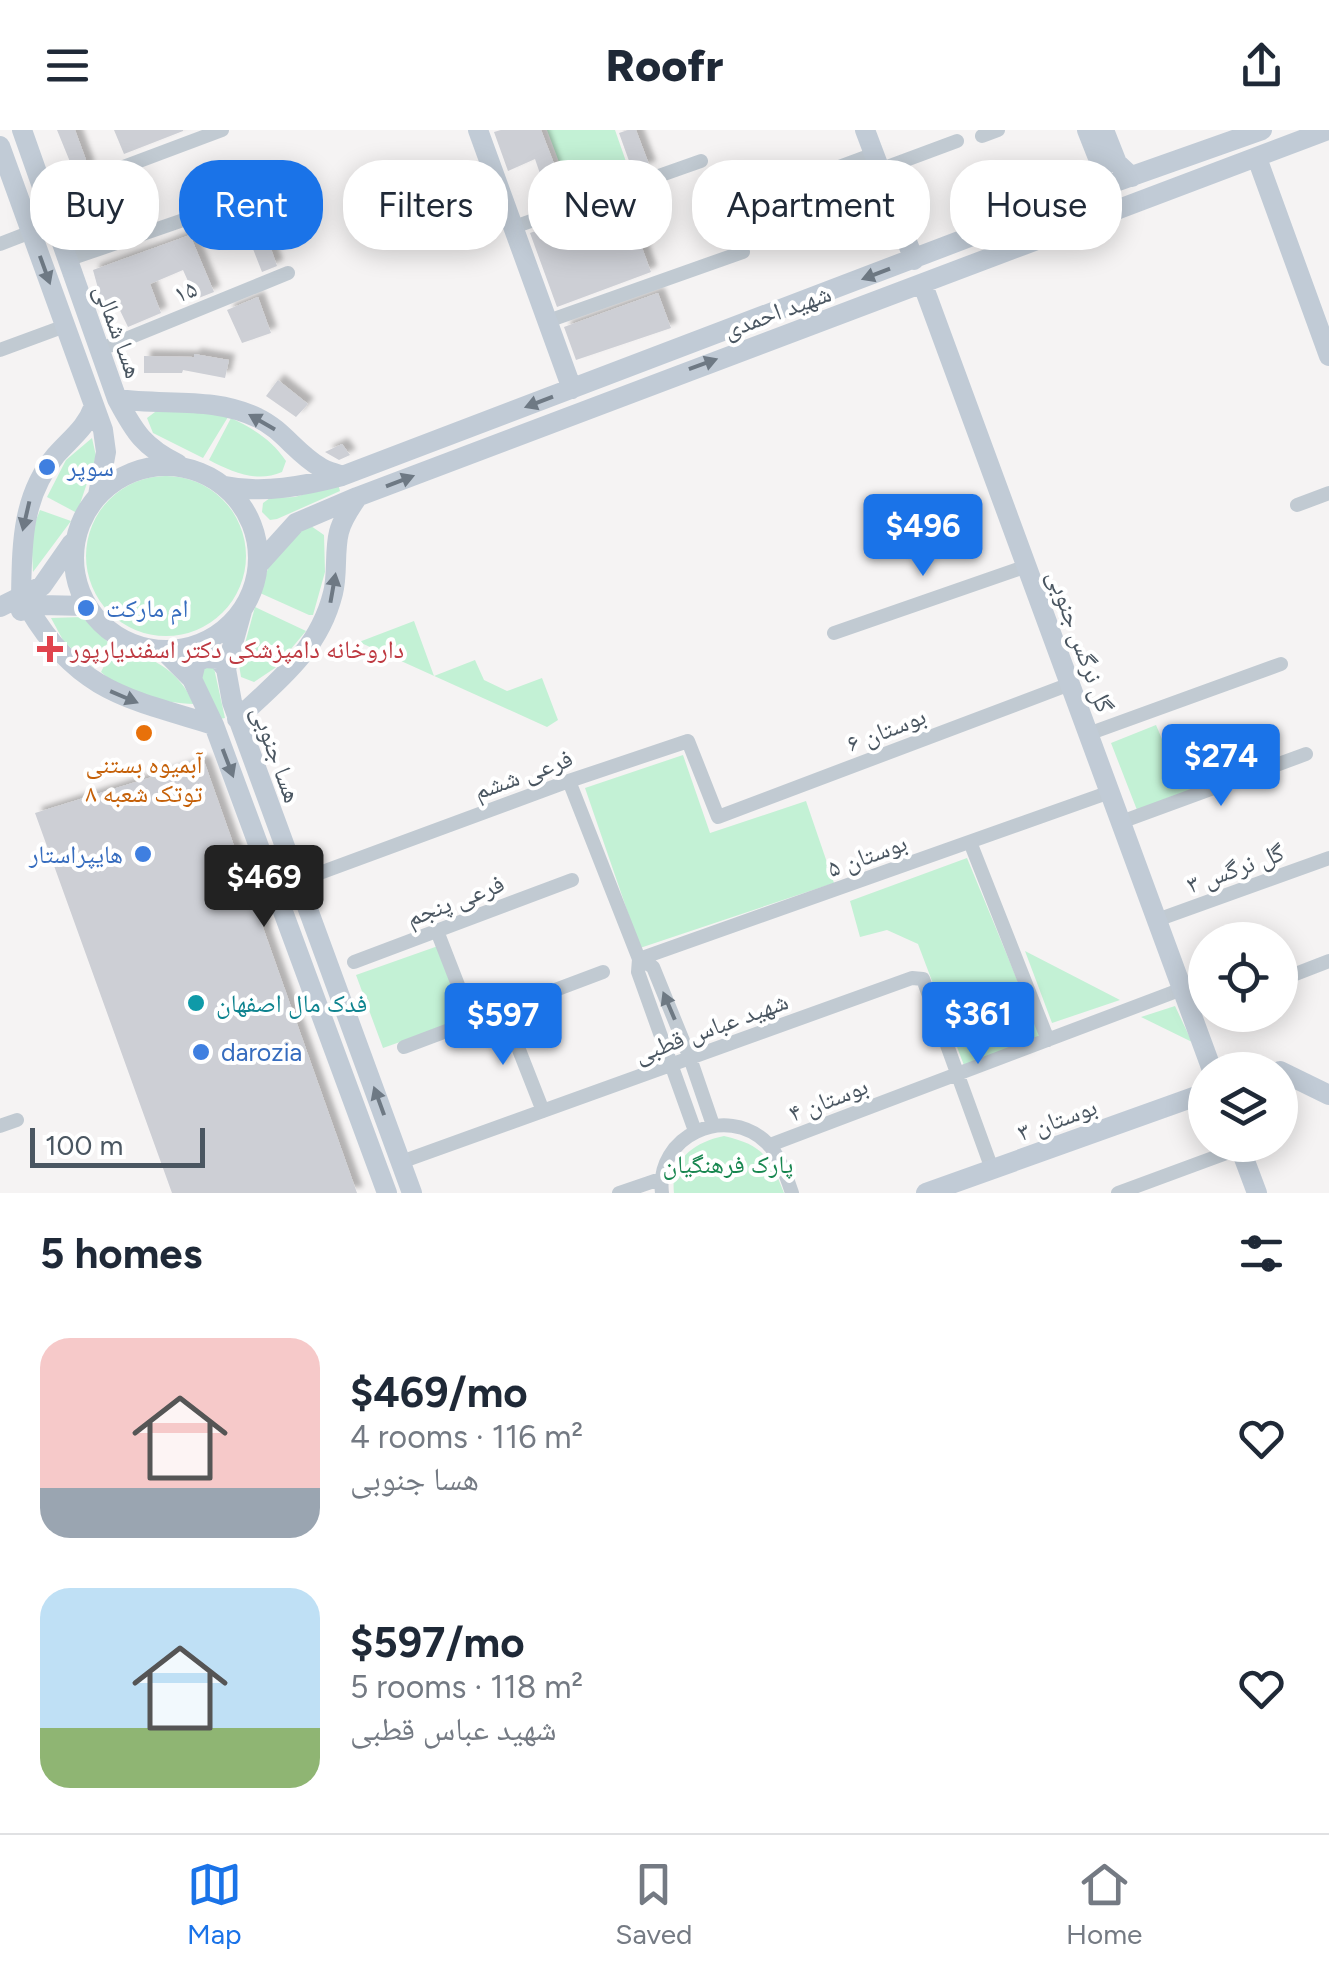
<!DOCTYPE html>
<meta charset="utf-8">
<style>
body{margin:0;font-family:Figtree,"Noto Naskh Arabic",sans-serif;background:#f2f2f3;color:#1f2937;height:100vh;display:flex;flex-direction:column;font-size:38px;white-space:nowrap}
*{box-sizing:border-box;margin:0}
p{font-size:32px;color:#747a83}
.icon{flex:none;width:55px;height:55px;fill:none;stroke:currentColor;stroke-width:2;stroke-linecap:round;stroke-linejoin:round}
.map{position:relative;height:1063px;overflow:hidden}
.sheet{display:flex;flex-direction:column;background:#fff;flex:1}
.sheet>*{flex:none}
.banner{position:absolute;left:30px;top:30px;width:1270px;height:90px;display:flex;gap:20px}
.fabs{position:absolute;left:1188px;top:792px;display:grid;gap:20px}
.fabs a{display:grid;place-items:center;width:110px;height:110px;border-radius:50%;background:#fff;box-shadow:0 5px 25px #0003;font-size:50px}
.scale{position:absolute;left:30px;bottom:25px;width:175px;box-sizing:border-box;padding-left:10px;border:5px solid #4a5661;border-top:0;font-size:28px;line-height:35px;white-space:nowrap;color:#4a5661;-webkit-text-stroke:8px #fff;paint-order:stroke}
.price{position:absolute;translate:-50% -85px;padding:0 22px;border-radius:10px;background:#1a73e8;color:#fff;font-size:32px;line-height:65px;filter:drop-shadow(0 2px 5px #0008)}
.price::after{content:'';position:absolute;left:50%;top:60px;width:30px;height:22px;margin-left:-15px;background:inherit;clip-path:polygon(0 0,100% 0,50% 100%)}
.price.selected{background:#222;color:#fff}
ul{padding:0;list-style:none}
li{display:flex;align-items:center;gap:30px;height:250px;padding:0 40px}
li span{display:grid;place-items:center;flex:none;width:280px;height:200px;border-radius:30px;color:#555}
li>.icon{margin-inline-start:auto}
span .icon{width:120px;height:120px;fill:#fffc;stroke-width:1}
li b{font-size:42px}
h2{display:flex;justify-content:space-between;align-items:center;height:120px;padding:0 40px;font-size:42px}
.pill{padding:0 35px;border-radius:40px;background:#fff;box-shadow:0 5px 25px #0003;font-size:35px;line-height:90px}
.pill.selected{background:#1a73e8;color:#fff}
header{display:flex;justify-content:space-between;align-items:center;height:130px;padding:0 40px;background:#fff;font-size:45px;font-weight:800}
.menu{display:flex;justify-content:space-around;align-items:center;height:140px;border-top:2px solid #e0e1e3;background:#fff;font-size:28px;color:#747a83}
.menu a{display:grid;justify-items:center;gap:5px}
.menu .selected{color:#1a73e8}
.map>svg:first-child{display:block}
.green{fill:#c3f1d5}
.building{fill:#cdcfd5;filter:url(#shadow)}
.lines{fill:none;stroke-linecap:round;stroke-linejoin:round}
.street{stroke:#c1cad2;stroke-width:14}
.secondary{stroke:#c1cbd6;stroke-width:20}
.oneway{fill:#6e7984}
.oneway2{fill:#6e7983}
.shop-dot{fill:#3f7fe0;stroke:#fff;stroke-width:4}
.health-dot{fill:#e0444e;stroke:#fff;stroke-width:4}
.food-dot{fill:#e8710a;stroke:#fff;stroke-width:4}
.culture-dot{fill:#0f9aa8;stroke:#fff;stroke-width:4}
.labels{text-anchor:middle;stroke-width:8;stroke-linejoin:round;paint-order:stroke}
.street-label{font-size:25px;fill:#4a5661;stroke:#fff}
.shop-label{font-size:25px;fill:#366cbe;stroke:#fff;text-anchor:start}
.health-label{font-size:25px;fill:#be3a42;stroke:#fff;text-anchor:start}
.food-label{font-size:25px;fill:#c56008;stroke:#fff}
.culture-label{font-size:25px;fill:#0d838f;stroke:#fff;text-anchor:start}
.park-label{font-size:25px;fill:#17864f;stroke:#fff}
</style>
<header><svg class="icon" aria-label="menu" viewBox="0 0 24 24"><path d="M4 6h16M4 12h16M4 18h16"/></svg>Roofr<svg class="icon" aria-label="share" viewBox="0 0 24 24"><path d="M12 15V3M7 8l5-5 5 5M5 13v7h14v-7"/></svg></header>
<div class="map">
<svg width="1329" height="1063" viewBox="0 0 1329 1063">
<defs>
<filter id="shadow"><feDropShadow dx="6" dy="-6" stdDeviation="2.5" flood-color="#0004"/></filter>
</defs>
<rect width="100%" height="100%" fill="#f5f3f3"/>
<path class="green" d="M 547,0 L 615,0 L 630,43 L 571,64 Z
M 159,279 L 203,281 L 228,287 L 203,328 L 153,303 L 147,288 Z
M 231,288 C 254,299 272,310 286,331 L 282,342 C 257,353 232,342 209,330 Z
M 92,308 L 96,326 L 77,383 L 47,367 L 66,330 Z
M86 426a80 80 0 1 1 160 0a80 80 0 1 1-160 0Z
M 338,354 L 340,361 L 277,389 L 270,390 L 262,382 L 263,373 L 270,368 L 295,367 Z
M 40,380 L 71,391 L 33,442 L 31,403 Z
M 311,396 L 324,405 L 325,442 L 313,485 L 309,485 L 260,463 C 269,434 278,403 311,396 Z
M 255,477 L 306,501 L 275,538 L 254,552 L 241,547 L 239,535 Z
M 82,487 L 108,512 L 94,538 L 64,512 L 51,488 Z
M 414,491 L 434,546 L 475,530 L 484,550 L 507,561 L 542,548 L 558,590 L 547,597 L 359,512 Z
M 115,514 C 152,529 177,537 194,574 C 163,573 125,564 101,542 Z
M 203,535 L 214,538 L 225,588 L 220,589 L 198,546 Z
M 1156,595 L 1162,609 L 1171,606 L 1192,659 L 1137,680 L 1111,613 Z
M 683,625 L 710,703 L 806,671 L 834,753 L 640,818 L 585,658 Z
M 967,728 L 1042,910 L 965,938 L 918,814 L 887,800 L 860,807 L 850,771 Z
M 438,816 L 465,889 L 383,918 L 356,845 Z
M 1025,821 L 1120,870 L 1052,893 Z
M 1175,876 L 1192,912 L 1141,887 Z
M 724,1006 C 763,1015 770,1027 784,1063 L 674,1063 C 670,1030 694,1012 724,1006 Z"/>
<path class="building" d="M 57,0 L 75,0 L 89,38 L 75,44 Z
M 114,0 L 183,0 L 183,1 L 124,24 Z
M 501,0 L 541,0 L 565,62 L 548,67 L 535,29 L 508,41 L 494,2 Z
M 628,0 L 636,0 L 650,37 L 633,42 L 619,3 Z
M 97,58 L 106,83 L 92,88 L 81,64 Z
M 639,64 L 648,90 L 634,96 L 651,142 L 557,177 L 530,103 L 590,82 L 602,114 L 620,108 L 606,76 Z
M 140,73 L 146,92 L 114,103 L 108,83 Z
M 190,105 L 214,162 L 196,169 L 183,140 L 150,154 L 161,183 L 128,197 L 114,168 L 102,173 L 93,140 Z
M 269,113 L 277,136 L 262,142 L 253,119 Z
M 658,163 L 671,198 L 576,230 L 564,197 Z
M 258,167 L 271,203 L 242,213 L 227,180 Z
M 194,224 L 229,230 L 225,248 L 183,240 L 182,243 L 144,243 L 144,226 L 194,227 Z
M 278,250 L 308,274 L 296,287 L 266,266 Z
M 342,314 L 350,325 L 339,330 L 325,322 Z
M 204,631 L 357,1063 L 172,1063 L 35,683 Z"/>
<g class="lines">
<path class="street" d="M 982,6 L 998,0
M 879,40 L 957,11
M 793,54 L 874,24
M 46,66 L 222,0
M 514,97 L 701,31
M 0,114 L 31,102
M 67,130 L 224,76
M 548,191 L 743,122
M 0,220 L 65,196
M 99,220 L 288,143
M 1297,375 L 1329,363
M 834,503 L 1027,436
M 1088,604 L 1281,534
M 569,651 L 639,829 L 638,842 L 695,1001
M 1121,692 L 1306,624
M 970,712 L 1048,910
M 298,751 L 569,651 L 688,611 L 718,687 L 1070,554
M 1157,790 L 1329,728
M 437,801 L 472,891
M 639,829 L 1110,662
M 639,829 L 653,837 L 690,928 L 713,995
M 354,832 L 572,750
M 1280,850 L 1329,831
M 503,879 L 543,981
M 404,917 L 603,842
M 0,996 L 17,990
M 770,1015 L 1182,859
M 401,1032 L 912,848 L 923,849 L 992,1039
M 619,1063 L 660,1049
M 662,1063 C 655,1006 726,973 767,1013 C 779,1024 787,1048 792,1063
M 1118,1063 L 1240,1018"/>
<path class="secondary" d="M 22,0 L 117,269 C 135,303 144,317 178,334
M 478,0 L 572,259
M 865,0 L 914,130
M 1087,0 L 1102,38 L 1101,57
M 1104,0 L 1117,33 L 1132,47
M 0,16 L 103,300 L 106,322 L 98,365
M 1257,28 L 1329,226
M 923,155 L 1212,940
M 117,269 C 165,276 213,266 258,288 C 282,299 297,324 320,337 C 326,341 335,343 342,346
M74 428a92 92 0 1 1 184 0a92 92 0 1 1-184 0Z
M 225,356 C 263,364 304,356 342,346 L 1101,57 L 1262,0
M 259,434 L 296,393 L 357,367 L 1328,0
M 21,468 C 22,416 21,367 56,325 C 71,308 86,298 94,276
M 0,477 L 42,456 L 72,413
M 29,479 C 78,562 129,569 214,595
M 21,481 L 40,475 L 87,476
M 242,481 L 226,539 L 232,572 L 412,1063
M 163,520 L 192,549 L 214,595 L 387,1063
M 192,549 L 196,532 L 205,528 L 218,529 L 226,539
M 237,589 C 278,551 319,520 333,463 C 338,444 334,422 339,402 C 342,390 350,378 357,368
M 1280,941 L 1329,965
M 1239,1015 L 1257,1063
M 926,1063 L 1205,963"/>
</g>
<defs><path id="oneway-solid" d="M-6-.8H1V-3.2L6.5 0L1 3.2V.8H-6Z" transform="scale(2.5)"/></defs>
<g class="oneway">
<use href="#oneway-solid" transform="translate(45 140) rotate(70)"/>
<use href="#oneway-solid" transform="translate(876 144) rotate(159)"/>
<use href="#oneway-solid" transform="translate(703 234) rotate(-20)"/>
<use href="#oneway-solid" transform="translate(539 272) rotate(159)"/>
<use href="#oneway-solid" transform="translate(262 292) rotate(-150)"/>
<use href="#oneway-solid" transform="translate(400 351) rotate(-21)"/>
<use href="#oneway-solid" transform="translate(26 386) rotate(103)"/>
<use href="#oneway-solid" transform="translate(333 458) rotate(-80)"/>
<use href="#oneway-solid" transform="translate(124 567) rotate(23)"/>
<use href="#oneway-solid" transform="translate(228 633) rotate(69)"/>
<use href="#oneway-solid" transform="translate(379 971) rotate(-110)"/>
</g>
<use class="oneway2" href="#oneway-solid" transform="translate(669 876) rotate(-113)"/>
<g class="shop-dot">
<circle cx="47" cy="337" r="10"/>
<circle cx="86" cy="478" r="10"/>
<circle cx="143" cy="724" r="10"/>
<circle cx="201" cy="922" r="10"/>
</g>
<path class="health-dot" d="M45 504h10v10h10v10h-10v10h-10v-10h-10v-10h10z"/>
<circle class="food-dot" cx="144" cy="603" r="10"/>
<circle class="culture-dot" cx="196" cy="873" r="10"/>
<g class="labels">
<g class="street-label">
<text transform="translate(185 161) rotate(-22)" y="9">۱۵</text>
<text transform="translate(777 181) rotate(-20)" y="9">شهید احمدی</text>
<text transform="translate(119 201) rotate(70)" y="9">هسا شمالی</text>
<text transform="translate(1081 511) rotate(70)" y="9">گل نرگس جنوبی</text>
<text transform="translate(886 599) rotate(-21)" y="9">بوستان ۶</text>
<text transform="translate(277 624) rotate(70)" y="9">هسا جنوبی</text>
<text transform="translate(523 644) rotate(-20)" y="9">فرعی ششم</text>
<text transform="translate(867 725) rotate(-20)" y="9">بوستان ۵</text>
<text transform="translate(1235 738) rotate(-20)" y="9">گل نرگس ۳</text>
<text transform="translate(455 770) rotate(-21)" y="9">فرعی پنجم</text>
<text transform="translate(711 897) rotate(-20)" y="9">شهید عباس قطبی</text>
<text transform="translate(828 969) rotate(-21)" y="9">بوستان ۴</text>
<text transform="translate(1057 989) rotate(-20)" y="9">بوستان ۳</text>
</g>
<g class="shop-label">
<text x="67" y="346">سوپر</text>
<text x="106" y="487">ام مارکت</text>
<text x="123" y="733" text-anchor="end">هایپراستار</text>
<text x="221" y="931">darozia</text>
</g>
<g class="health-label">
<text x="70" y="528">داروخانه دامپزشکی دکتر اسفندیارپور</text>
</g>
<g class="food-label">
<text x="144" y="643">آبمیوه بستنی<tspan x="144" dy="29">توتک شعبه ۸</tspan></text>
</g>
<g class="culture-label">
<text x="216" y="882">فدک مال اصفهان</text>
</g>
<g class="park-label">
<text x="728" y="1043">پارک فرهنگیان</text>
</g>
</g>
</svg>
<div class="fabs">
<a><svg class="icon" aria-label="locate" viewBox="0 0 24 24"><circle cx="12" cy="12" r="6"/><path d="M12 2v4M12 18v4M2 12h4M18 12h4"/></svg></a>
<a><svg class="icon" aria-label="layers" viewBox="0 0 24 24"><path d="M12 4l9 5-9 5-9-5zM3 14l9 5 9-5"/></svg></a>
</div>
<div class="scale">100 m</div>
<b class="price" style="left:923px;top:449px">$496</b>
<b class="price" style="left:1221px;top:679px">$274</b>
<b class="price selected" style="left:264px;top:800px">$469</b>
<b class="price" style="left:978px;top:937px">$361</b>
<b class="price" style="left:503px;top:938px">$597</b>
<div class="banner">
<a class="pill">Buy</a>
<a class="pill selected">Rent</a>
<a class="pill">Filters</a>
<a class="pill">New</a>
<a class="pill">Apartment</a>
<a class="pill">House</a>
</div>
</div>
<section class="sheet">
<h2>5 homes<svg class="icon" aria-label="filters" viewBox="0 0 24 24"><path d="M4 7h16M4 17h16"/><circle cx="9" cy="7" r="2"/><circle cx="15" cy="17" r="2"/></svg></h2>
<ul>
<li><span style="background:linear-gradient(#f6c9c9 75%,#9aa5b1 0)"><svg class="icon" aria-label="home" viewBox="0 0 24 24"><path d="M3 11l9-7 9 7M6 9v11h12V9"/></svg></span><div><b>$469/mo</b><p>4 rooms · 116 m²</p><p>هسا جنوبی</p></div><svg class="icon" aria-label="heart" viewBox="0 0 24 24"><path d="M12 20l-8-8c-3-5 5-10 8-4 3-6 11-1 8 4z"/></svg></li>
<li><span style="background:linear-gradient(#bfe0f5 70%,#8fb573 0)"><svg class="icon" aria-label="home" viewBox="0 0 24 24"><path d="M3 11l9-7 9 7M6 9v11h12V9"/></svg></span><div><b>$597/mo</b><p>5 rooms · 118 m²</p><p>شهید عباس قطبی</p></div><svg class="icon" aria-label="heart" viewBox="0 0 24 24"><path d="M12 20l-8-8c-3-5 5-10 8-4 3-6 11-1 8 4z"/></svg></li>
</ul>
</section>
<nav class="menu">
<a class="selected"><svg class="icon" aria-label="map" viewBox="0 0 24 24"><path d="M3 6l6-2 6 2 6-2v14l-6 2-6-2-6 2zM9 4v14M15 6v14"/></svg>Map</a>
<a><svg class="icon" aria-label="saved" viewBox="0 0 24 24"><path d="M7 4h10v16l-5-4-5 4z"/></svg>Saved</a>
<a><svg class="icon" aria-label="home" viewBox="0 0 24 24"><path d="M3 11l9-7 9 7M6 9v11h12V9"/></svg>Home</a>
</nav>
